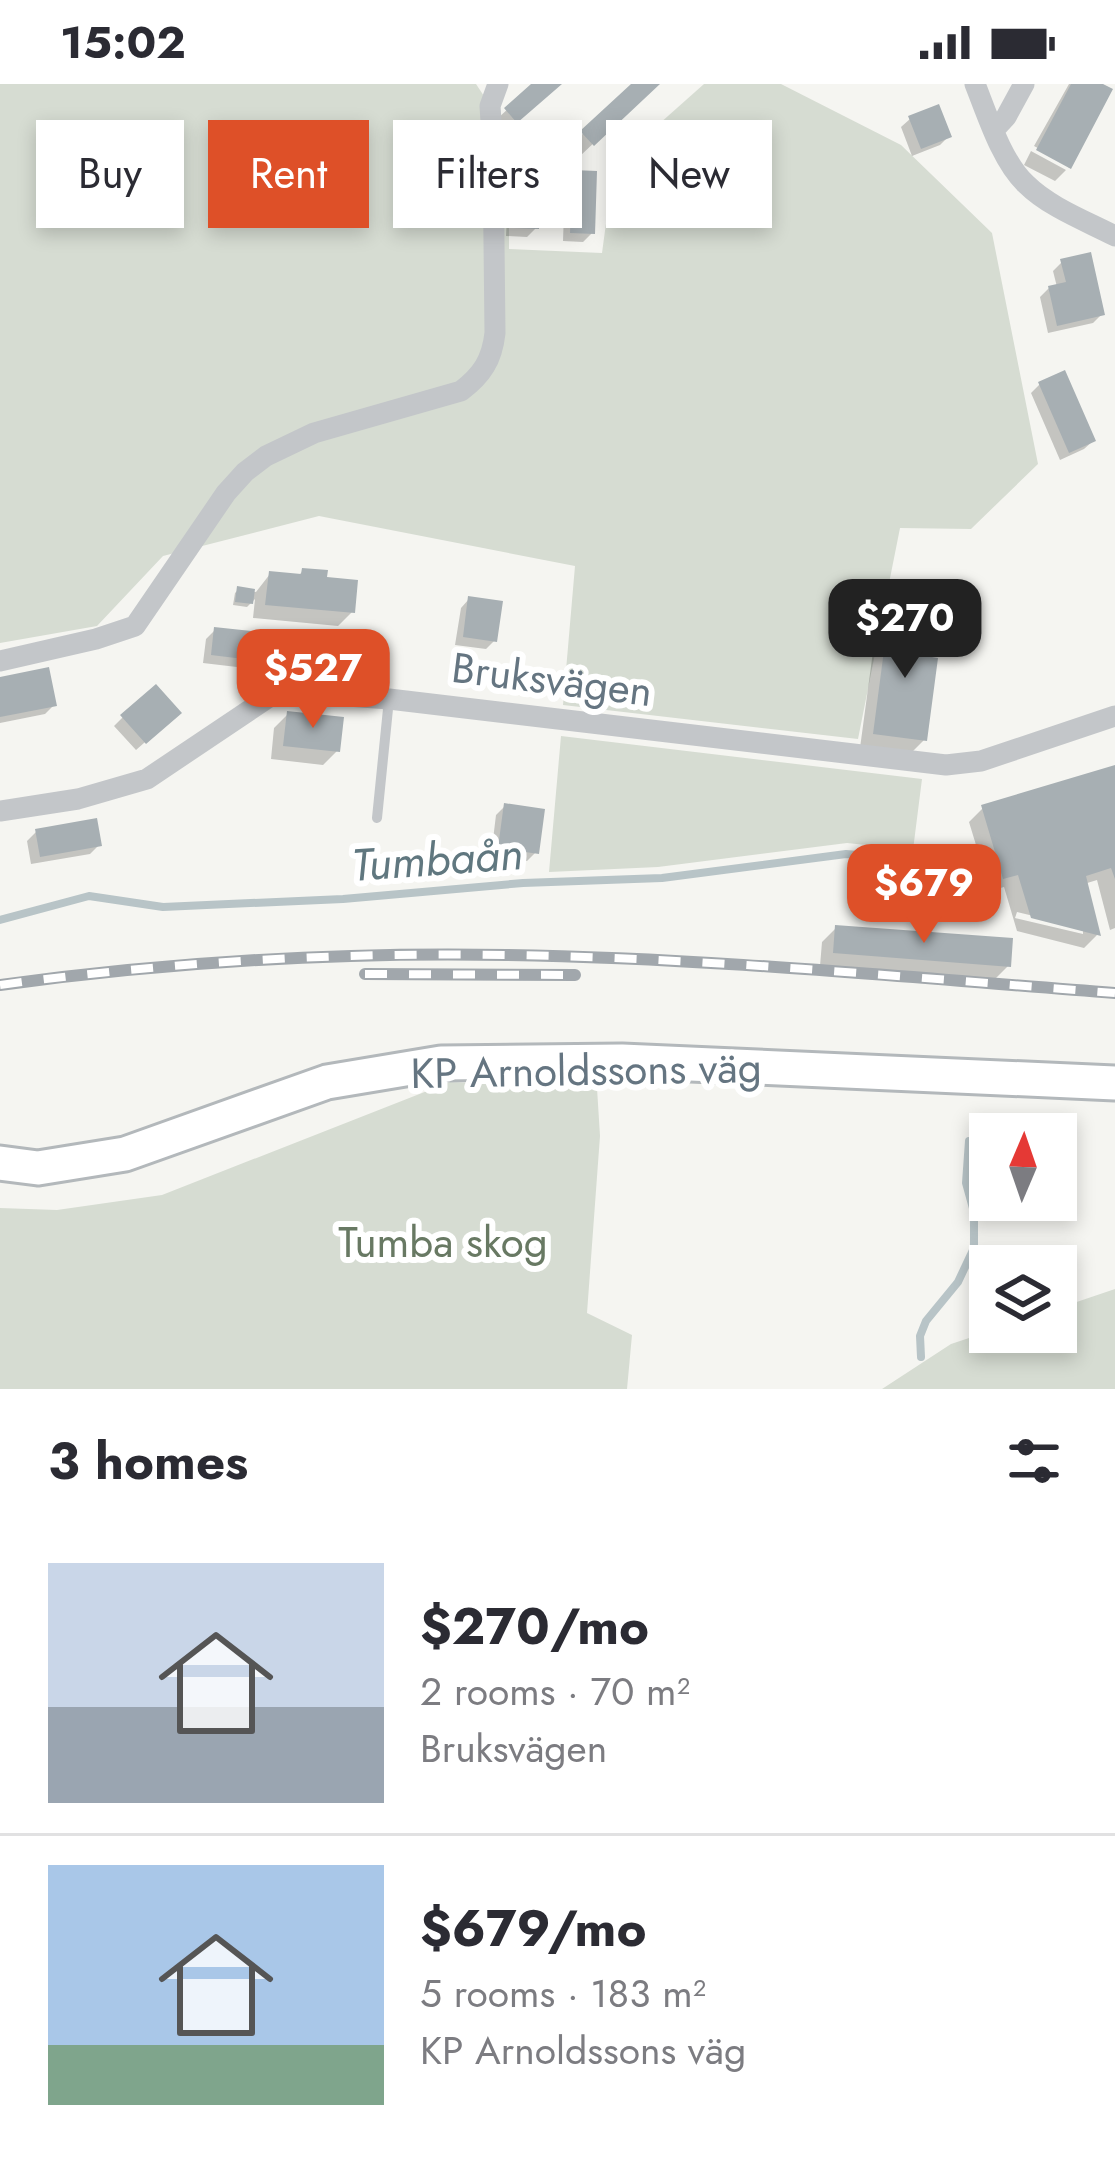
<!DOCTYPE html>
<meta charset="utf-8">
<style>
body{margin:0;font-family:Jost,sans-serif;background:#f2f2f3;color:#2b2b33;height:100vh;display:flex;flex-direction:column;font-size:45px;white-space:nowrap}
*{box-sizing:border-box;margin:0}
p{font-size:39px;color:#7c7c81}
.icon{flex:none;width:66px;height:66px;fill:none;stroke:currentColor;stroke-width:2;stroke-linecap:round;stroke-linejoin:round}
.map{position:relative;height:1305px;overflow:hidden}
.side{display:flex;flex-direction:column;background:#fff;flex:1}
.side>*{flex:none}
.top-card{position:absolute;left:36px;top:36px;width:1044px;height:108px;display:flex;gap:24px}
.needle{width:78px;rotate:2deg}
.controls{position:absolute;left:969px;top:1029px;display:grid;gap:24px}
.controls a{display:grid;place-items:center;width:108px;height:108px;border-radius:0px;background:#fff;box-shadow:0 6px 18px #0003;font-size:60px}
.price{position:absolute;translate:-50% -102px;padding:0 27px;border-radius:24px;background:#de5028;color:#fff;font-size:39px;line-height:78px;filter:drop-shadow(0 3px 6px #0008)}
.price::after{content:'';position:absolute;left:50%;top:72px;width:36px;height:27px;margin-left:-18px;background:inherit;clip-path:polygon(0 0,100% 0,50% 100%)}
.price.active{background:#222;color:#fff}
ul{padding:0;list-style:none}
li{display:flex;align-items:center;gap:36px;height:300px;padding:0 48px}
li+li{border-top:3px solid #e1e1e2}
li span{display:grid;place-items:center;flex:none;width:336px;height:240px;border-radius:0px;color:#555}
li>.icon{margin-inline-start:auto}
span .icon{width:144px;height:144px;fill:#fffc;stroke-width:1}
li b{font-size:51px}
h2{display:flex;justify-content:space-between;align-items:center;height:144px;padding:0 48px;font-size:51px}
.tag{padding:0 42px;border-radius:0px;background:#fff;box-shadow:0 6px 18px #0003;font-size:42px;line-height:108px}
.tag.active{background:#de5028;color:#fff}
.status{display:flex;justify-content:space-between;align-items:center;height:84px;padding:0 60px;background:#fff;direction:ltr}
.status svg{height:33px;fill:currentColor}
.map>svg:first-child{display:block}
.green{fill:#d6dcd2}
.shadow{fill:#0003;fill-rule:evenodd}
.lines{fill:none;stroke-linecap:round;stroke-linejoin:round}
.stream{stroke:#b8c4c7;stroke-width:8}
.building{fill:#a7afb3}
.secondary-casing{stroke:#b3b8bb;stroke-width:39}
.lane{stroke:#c3c6c9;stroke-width:10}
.street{stroke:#c3c6c9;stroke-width:21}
.secondary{stroke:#fff;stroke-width:33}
.rail-casing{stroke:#a1a7ac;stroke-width:12}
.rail{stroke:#fff;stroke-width:8;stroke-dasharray:22;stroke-linecap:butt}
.labels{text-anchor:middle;stroke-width:12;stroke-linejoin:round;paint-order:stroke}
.street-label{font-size:42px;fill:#657581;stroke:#fff}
.park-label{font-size:42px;fill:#687963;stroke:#fff}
.water-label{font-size:45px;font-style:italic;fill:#60777f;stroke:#fff}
</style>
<div class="status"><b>15:02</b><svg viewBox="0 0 49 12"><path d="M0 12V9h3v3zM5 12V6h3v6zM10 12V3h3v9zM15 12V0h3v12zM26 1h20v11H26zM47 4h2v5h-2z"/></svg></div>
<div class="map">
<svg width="1115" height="1305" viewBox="0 0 1115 1305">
<rect width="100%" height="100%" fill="#f5f5f1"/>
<path class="green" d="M 0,0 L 476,0 L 509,50 L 509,165 L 602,169 L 614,80 L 704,0 L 781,0 L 901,61 L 992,149 L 1038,380 L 971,445 L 900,444 L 858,655 L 563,621 L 575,482 L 319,432 L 163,472 L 97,542 L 0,559 Z
M 561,652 L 922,695 L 913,766 L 847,759 L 658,783 L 549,788 Z
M 450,998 L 597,1004 L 600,1052 L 587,1229 L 632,1251 L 627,1305 L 0,1305 L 0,1124 L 57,1126 L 162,1111 Z
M 1115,1205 L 1115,1305 L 882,1305 L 951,1260 L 990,1247 L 1056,1248 L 1056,1225 Z"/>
<path class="shadow" d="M 535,0 L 559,0 L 507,46 L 497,35 Z
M 635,0 L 656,0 L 579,73 L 569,63 Z
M 1069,0 L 1097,0 L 1109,6 L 1068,84 L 1068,80 L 1034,62 Z
M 910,35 L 949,52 L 940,61 L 912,72 L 901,43 Z
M 1031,67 L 1066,86 L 1055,97 L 1024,81 Z
M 518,86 L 536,144 L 527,153 L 506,152 L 509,95 Z
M 574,89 L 592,149 L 583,158 L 563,157 L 565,98 Z
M 1062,178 L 1102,230 L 1093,239 L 1048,249 L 1040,213 L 1049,204 L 1057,203 L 1053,187 Z
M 1040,300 L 1093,357 L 1084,365 L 1060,376 L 1031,309 Z
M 303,487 L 324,495 L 352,528 L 338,542 L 253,534 L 255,515 L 247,523 L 233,521 L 235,509 L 238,506 L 256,508 L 270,490 L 297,493 Z
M 469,515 L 495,556 L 486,565 L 455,561 L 461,524 Z
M 890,531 L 924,656 L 910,670 L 860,664 L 876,545 Z
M 215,546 L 281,578 L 272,587 L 203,579 L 206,555 Z
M 0,596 L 54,621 L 45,630 L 0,639 Z
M 288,630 L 337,667 L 323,681 L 271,675 L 274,644 Z
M 123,633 L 169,637 L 136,666 L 114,642 Z
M 1115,685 L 1115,844 L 1110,846 L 1097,796 L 1084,800 L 1097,851 L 1084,864 L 1017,847 L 1004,803 L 990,807 L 969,738 L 983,724 ZM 1017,828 L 1083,844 L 1083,850 L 1015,834 Z
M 505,722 L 536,768 L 527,777 L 491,772 L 496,731 Z
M 36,748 L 99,761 L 90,770 L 31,780 L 27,757 Z
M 836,844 L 1008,882 L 994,896 L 820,882 L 822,858 Z"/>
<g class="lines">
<path class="stream" d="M 0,836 L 89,812 L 163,823 L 343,815 L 523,799 L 662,794 L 846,770 L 883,773
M 921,1273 L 920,1252 L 926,1237 L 958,1198 L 974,1164 L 974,1128 L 966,1099 L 969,1057"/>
</g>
<path class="building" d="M 531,0 L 562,0 L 517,39 L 504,24 Z
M 631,0 L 660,0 L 594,62 L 580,47 Z
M 1071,0 L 1103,0 L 1113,5 L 1071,85 L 1036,66 Z
M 939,20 L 952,53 L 921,65 L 908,32 Z
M 517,83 L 542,83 L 539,145 L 514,144 Z
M 573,86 L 597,87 L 595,150 L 570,149 Z
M 1091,168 L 1105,231 L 1057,242 L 1048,202 L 1066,198 L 1060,175 Z
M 1065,286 L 1096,357 L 1069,369 L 1038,298 Z
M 302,484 L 328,486 L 327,493 L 358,496 L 355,529 L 265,521 L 269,487 L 301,490 Z
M 237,502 L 255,505 L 253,520 L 235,518 Z
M 468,512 L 503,517 L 497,558 L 463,553 Z
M 889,528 L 925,532 L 920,571 L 938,574 L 927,657 L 873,650 Z
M 214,543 L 287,551 L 284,580 L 211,571 Z
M 49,583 L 57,622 L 0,633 L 0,593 Z
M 156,600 L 182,629 L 146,660 L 120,631 Z
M 287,627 L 344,633 L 340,668 L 283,662 Z
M 1115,681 L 1115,795 L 1111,784 L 1086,792 L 1101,852 L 1031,834 L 1018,791 L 1003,795 L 981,721 Z
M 504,719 L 545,725 L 539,770 L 498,764 Z
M 97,734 L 102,762 L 40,773 L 35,745 Z
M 835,841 L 1013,854 L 1011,883 L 833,869 Z"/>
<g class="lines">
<defs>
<path id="secondary" d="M 0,1079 L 38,1084 L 125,1070 L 327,998 L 441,979 L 622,977 L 1115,999"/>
</defs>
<use href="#secondary" class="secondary-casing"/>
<path class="lane" d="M 377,734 L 389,615"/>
<path class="street" d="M 975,0 C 987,30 1002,78 1026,100 C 1049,123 1086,137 1115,152
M 994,46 L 1006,33 L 1024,0
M 0,577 L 96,555 L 135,542 L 226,409 L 245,388 L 266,372 L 314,349 L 461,307 C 482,291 492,276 495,249 L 493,68 L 490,22 L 498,0
M 0,727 L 78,715 L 147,695 L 278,607 L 389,615 L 946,681 L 981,677 L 1115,632"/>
<use href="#secondary" class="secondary"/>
<defs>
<path id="rail" d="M 365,890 L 575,891
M 0,901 C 168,878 338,868 507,871 C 710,874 913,894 1115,909"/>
</defs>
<use href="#rail" class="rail-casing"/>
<use href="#rail" class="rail"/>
</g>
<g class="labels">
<g class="street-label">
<text transform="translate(552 595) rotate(7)" y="15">Bruksvägen</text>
<text transform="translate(586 986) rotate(-1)" y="15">KP Arnoldssons väg</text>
</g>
<g class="park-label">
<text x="443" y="1173">Tumba skog</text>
</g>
<g class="water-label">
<text transform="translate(437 775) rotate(-4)" y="16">Tumbaån</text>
</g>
</g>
</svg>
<div class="controls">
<a><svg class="needle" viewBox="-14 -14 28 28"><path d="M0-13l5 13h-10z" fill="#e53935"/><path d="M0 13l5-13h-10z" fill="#7c7c81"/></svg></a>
<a><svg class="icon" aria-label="layers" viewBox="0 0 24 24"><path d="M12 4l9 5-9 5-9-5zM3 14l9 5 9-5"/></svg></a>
</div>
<b class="price active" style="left:905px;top:597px">$270</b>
<b class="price" style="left:313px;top:647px">$527</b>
<b class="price" style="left:924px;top:862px">$679</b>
<div class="top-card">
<a class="tag">Buy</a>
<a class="tag active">Rent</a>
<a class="tag">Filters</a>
<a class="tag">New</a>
</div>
</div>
<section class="side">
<h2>3 homes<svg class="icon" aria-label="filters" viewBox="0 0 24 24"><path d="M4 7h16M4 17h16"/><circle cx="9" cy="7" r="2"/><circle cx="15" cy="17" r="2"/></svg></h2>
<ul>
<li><span style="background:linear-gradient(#c9d6e8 60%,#9aa5b1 0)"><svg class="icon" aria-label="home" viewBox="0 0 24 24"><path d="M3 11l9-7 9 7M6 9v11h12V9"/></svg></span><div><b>$270/mo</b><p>2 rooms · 70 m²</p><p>Bruksvägen</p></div></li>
<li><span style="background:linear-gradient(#a9c7e8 75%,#7fa58c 0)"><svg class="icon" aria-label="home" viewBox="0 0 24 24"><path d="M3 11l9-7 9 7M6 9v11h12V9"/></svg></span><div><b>$679/mo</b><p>5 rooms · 183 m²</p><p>KP Arnoldssons väg</p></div></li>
</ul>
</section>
